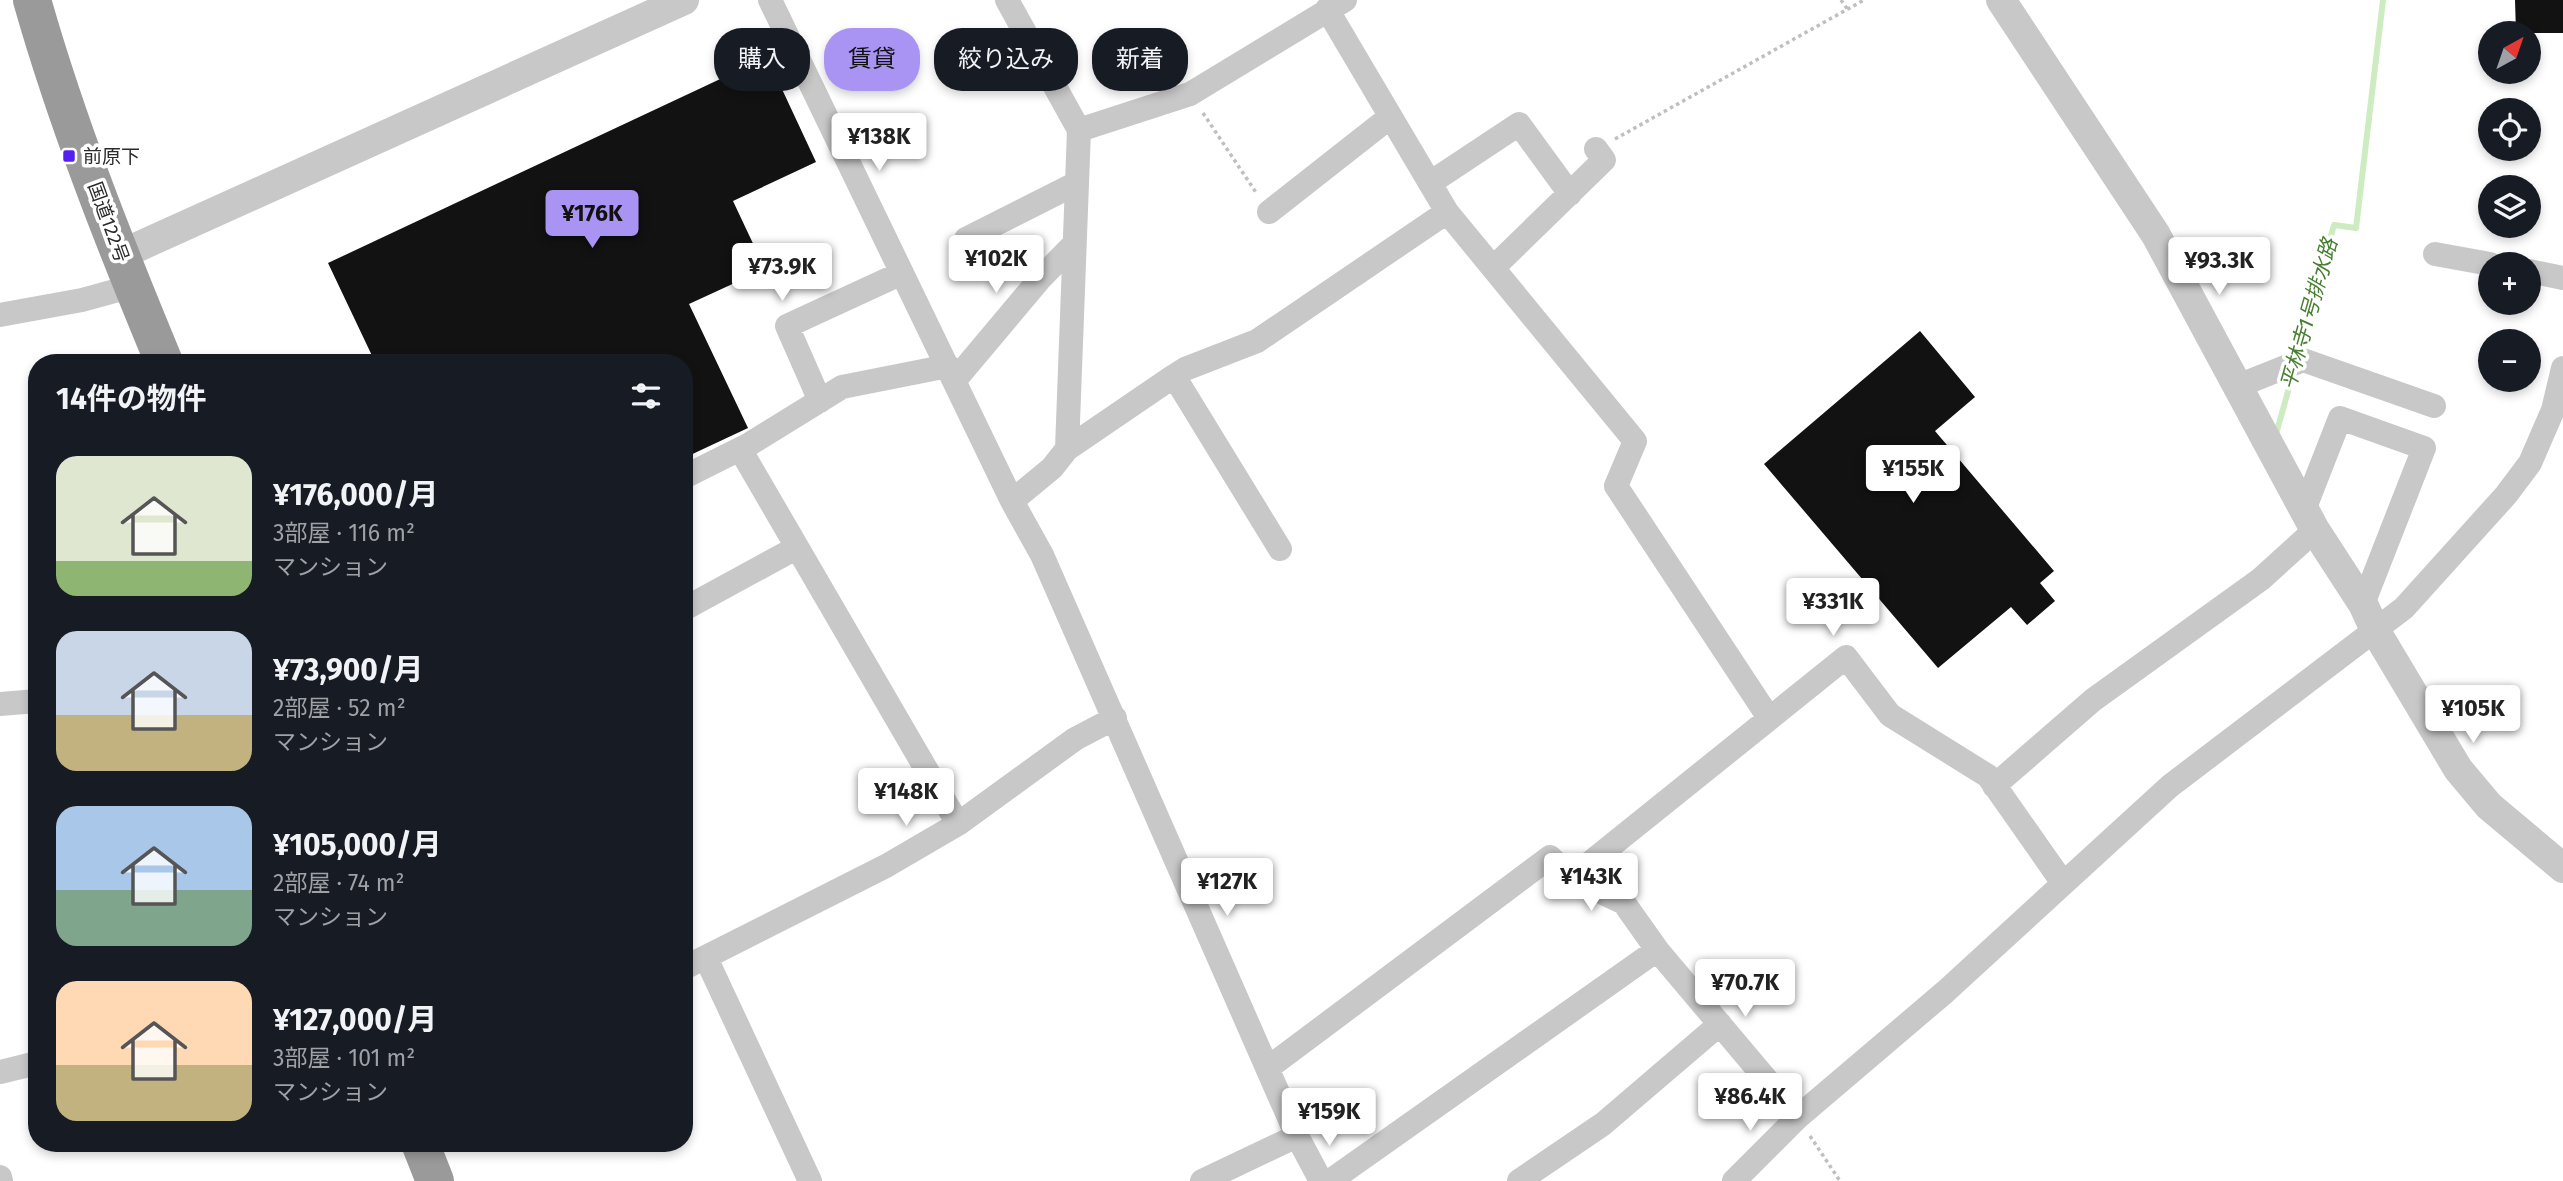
<!DOCTYPE html>
<html lang="ja">
<meta charset="utf-8">
<style>
body{margin:0;font-family:"Fira Sans","Noto Sans JP",sans-serif;background:#20242c;color:#f1f3f6;height:100vh;display:flex;flex-direction:column;font-size:26px;white-space:nowrap}
*{box-sizing:border-box;margin:0}
p{font-size:23px;color:#9ea1a6}
.icon{flex:none;width:38px;height:38px;fill:none;stroke:currentColor;stroke-width:2;stroke-linecap:round;stroke-linejoin:round}
.map{position:relative;flex:1;overflow:hidden}
.panel{position:absolute;left:28px;top:354px;width:665px;height:798px;display:flex;flex-direction:column;background:#171b24;border-radius:28px;box-shadow:0 4px 10px #0003}
.panel>*{flex:none}
.guide{position:absolute;left:714px;top:28px;width:665px;height:63px;display:flex;gap:14px}
.needle{width:46px;rotate:40deg}
.tools{position:absolute;left:2478px;top:21px;display:grid;gap:14px}
.tools a{display:grid;place-items:center;width:63px;height:63px;border-radius:50%;background:#171b24;box-shadow:0 4px 10px #0003;font-size:35px}
.price{position:absolute;translate:-50% -60px;padding:0 16px;border-radius:7px;background:#fff;color:#222;font-size:23px;line-height:46px;filter:drop-shadow(0 2px 4px #0008)}
.price::after{content:'';position:absolute;left:50%;top:42px;width:21px;height:16px;margin-left:-10px;background:inherit;clip-path:polygon(0 0,100% 0,50% 100%)}
.price.active{background:#aa94f3;color:#111}
ul{padding:0;list-style:none}
li{display:flex;align-items:center;gap:21px;height:175px;padding:0 28px}
li span{display:grid;place-items:center;flex:none;width:196px;height:140px;border-radius:21px;color:#555}
li>.icon{margin-inline-start:auto}
span .icon{width:84px;height:84px;fill:#fffc;stroke-width:1}
li b{font-size:30px}
h2{display:flex;justify-content:space-between;align-items:center;height:84px;padding:0 28px;font-size:30px}
.pill{padding:0 24px;border-radius:28px;background:#171b24;box-shadow:0 4px 10px #0003;font-size:24px;line-height:63px}
.pill.active{background:#aa94f3;color:#111}
.map>svg:first-child{display:block}
.lines{fill:none;stroke-linecap:round;stroke-linejoin:round}
.stream{stroke:#ceecc1;stroke-width:6}
.building{fill:#121212}
.path{stroke:#bfbfbf;stroke-width:3.5;stroke-dasharray:3.5 3.5;stroke-linecap:butt}
.minor{stroke:#c8c8c8;stroke-width:24}
.tertiary{stroke:#c8c8c8;stroke-width:30}
.trunk{stroke:#9a9a9a;stroke-width:38}
.poi-dot{fill:#5420f0;stroke:#fff;stroke-width:2.5}
.labels{text-anchor:middle;stroke-width:7;stroke-linejoin:round;paint-order:stroke}
.poi-label{font-size:19px;fill:#2b2b2b;stroke:#fff;text-anchor:start}
.street-label{font-size:19px;fill:#2b2b2b;stroke:#fff}
.water-label{font-size:21px;font-style:italic;fill:#477f30;stroke:#fff}
</style>
<div class="map">
<svg width="2563" height="1181" viewBox="0 0 2563 1181">
<rect width="100%" height="100%" fill="#fff"/>
<g class="lines">
<path class="stream" d="M 2297,356 L 2334,225 L 2356,228 L 2383,0
M 2276,434 L 2294,370"/>
</g>
<path class="building" d="M 2515,0 L 2563,0 L 2563,33 L 2516,33 Z
M 767,57 L 816,162 L 733,201 L 765,269 L 689,304 L 748,428 L 684,458 L 684,362 L 375,362 L 328,263 Z
M 1920,331 L 1975,397 L 1935,431 L 2054,571 L 2040,583 L 2055,601 L 2027,625 L 2011,607 L 1938,668 L 1764,464 Z"/>
<g class="lines">
<path class="path" d="M 1841,0 L 1848,10
M 1203,113 L 1257,194
M 1615,139 L 1864,0
M 1810,1136 L 1840,1181"/>
<path class="minor" d="M 770,0 L 1012,501 L 1042,555 L 1297,1136 L 1321,1181
M 1007,0 L 1079,130 L 1067,449
M 1327,9 L 1447,212 L 1635,441 L 1616,486 L 1769,718
M 1079,130 L 1190,94 L 1345,0
M 1430,183 L 1519,124 L 1570,194
M 1269,212 L 1390,117
M 966,239 L 1077,183
M 2435,254 L 2490,264
M 1493,268 L 1604,160 L 1596,149
M 2529,271 L 2563,278
M 0,315 L 82,300 L 133,286
M 1174,376 L 1280,549
M 955,380 L 1039,280 L 1074,244
M 2238,386 L 2303,360 L 2434,406
M 820,401 L 787,326 L 902,273
M 740,449 L 958,824
M 684,477 L 748,445 L 842,387 L 948,366
M 1012,501 L 1052,468 L 1067,449 L 1174,376 L 1185,369 L 1257,341 L 1447,212
M 2304,510 L 2340,418 L 2424,448 L 2363,604
M 684,609 L 796,548
M 0,704 L 37,701
M 1994,786 L 2093,700 L 2261,579 L 2315,530
M 1571,878 L 1846,657 L 1890,715 L 1988,776 L 2063,883
M 706,958 L 810,1181
M 684,968 L 886,866 L 958,824 L 1075,739 L 1115,718
M 1268,1068 L 1550,857 L 1571,878 L 1624,903 L 1658,951 L 1798,1117
M 0,1072 L 37,1063
M 0,1177 L 1,1181
M 1202,1181 L 1297,1136
M 1330,1181 L 1657,950
M 1519,1181 L 1603,1124 L 1720,1024
M 1734,1181 L 1798,1117 L 1945,992 L 2170,786 L 2404,608 L 2506,495 L 2530,463 L 2553,410 L 2563,368"/>
<path class="tertiary" d="M 2001,0 L 2156,235 L 2315,530 L 2363,604 L 2375,630 L 2458,769 L 2489,806 L 2563,868
M 120,255 L 684,0"/>
<path class="trunk" d="M 32,0 C 67,123 115,244 164,362
M 420,1143 L 435,1181"/>
</g>
<rect class="poi-dot" x="62" y="149" width="14" height="14" rx="3.5"/>
<g class="labels">
<g class="poi-label">
<text x="83" y="163">前原下</text>
</g>
<g class="street-label">
<text transform="translate(109 222) rotate(70)" y="7">国道122号</text>
</g>
<g class="water-label">
<text transform="translate(2309 314) rotate(-74)" y="7">平林寺1号排水路</text>
</g>
</g>
</svg>
<div class="tools">
<a><svg class="needle" viewBox="-14 -14 28 28"><path d="M0-13l5 13h-10z" fill="#e53935"/><path d="M0 13l5-13h-10z" fill="#9ea1a6"/></svg></a>
<a><svg class="icon" aria-label="locate" viewBox="0 0 24 24"><circle cx="12" cy="12" r="6"/><path d="M12 2v4M12 18v4M2 12h4M18 12h4"/></svg></a>
<a><svg class="icon" aria-label="layers" viewBox="0 0 24 24"><path d="M12 4l9 5-9 5-9-5zM3 14l9 5 9-5"/></svg></a>
<a>+</a>
<a>−</a>
</div>
<b class="price" style="left:879px;top:173px">¥138K</b>
<b class="price active" style="left:592px;top:250px">¥176K</b>
<b class="price" style="left:996px;top:295px">¥102K</b>
<b class="price" style="left:2219px;top:297px">¥93.3K</b>
<b class="price" style="left:782px;top:303px">¥73.9K</b>
<b class="price" style="left:1913px;top:505px">¥155K</b>
<b class="price" style="left:1833px;top:638px">¥331K</b>
<b class="price" style="left:2473px;top:745px">¥105K</b>
<b class="price" style="left:906px;top:828px">¥148K</b>
<b class="price" style="left:1591px;top:913px">¥143K</b>
<b class="price" style="left:1227px;top:918px">¥127K</b>
<b class="price" style="left:1745px;top:1019px">¥70.7K</b>
<b class="price" style="left:1750px;top:1133px">¥86.4K</b>
<b class="price" style="left:1329px;top:1148px">¥159K</b>
<div class="guide">
<a class="pill">購入</a>
<a class="pill active">賃貸</a>
<a class="pill">絞り込み</a>
<a class="pill">新着</a>
</div>
<section class="panel">
<h2>14件の物件<svg class="icon" aria-label="filters" viewBox="0 0 24 24"><path d="M4 7h16M4 17h16"/><circle cx="9" cy="7" r="2"/><circle cx="15" cy="17" r="2"/></svg></h2>
<ul>
<li><span style="background:linear-gradient(#dfe7d0 75%,#8fb573 0)"><svg class="icon" aria-label="home" viewBox="0 0 24 24"><path d="M3 11l9-7 9 7M6 9v11h12V9"/></svg></span><div><b>¥176,000/月</b><p>3部屋 · 116 m²</p><p>マンション</p></div></li>
<li><span style="background:linear-gradient(#c9d6e8 60%,#c2b280 0)"><svg class="icon" aria-label="home" viewBox="0 0 24 24"><path d="M3 11l9-7 9 7M6 9v11h12V9"/></svg></span><div><b>¥73,900/月</b><p>2部屋 · 52 m²</p><p>マンション</p></div></li>
<li><span style="background:linear-gradient(#a9c7e8 60%,#7fa58c 0)"><svg class="icon" aria-label="home" viewBox="0 0 24 24"><path d="M3 11l9-7 9 7M6 9v11h12V9"/></svg></span><div><b>¥105,000/月</b><p>2部屋 · 74 m²</p><p>マンション</p></div></li>
<li><span style="background:linear-gradient(#ffd9b3 60%,#c2b280 0)"><svg class="icon" aria-label="home" viewBox="0 0 24 24"><path d="M3 11l9-7 9 7M6 9v11h12V9"/></svg></span><div><b>¥127,000/月</b><p>3部屋 · 101 m²</p><p>マンション</p></div></li>
</ul>
</section>
</div>
